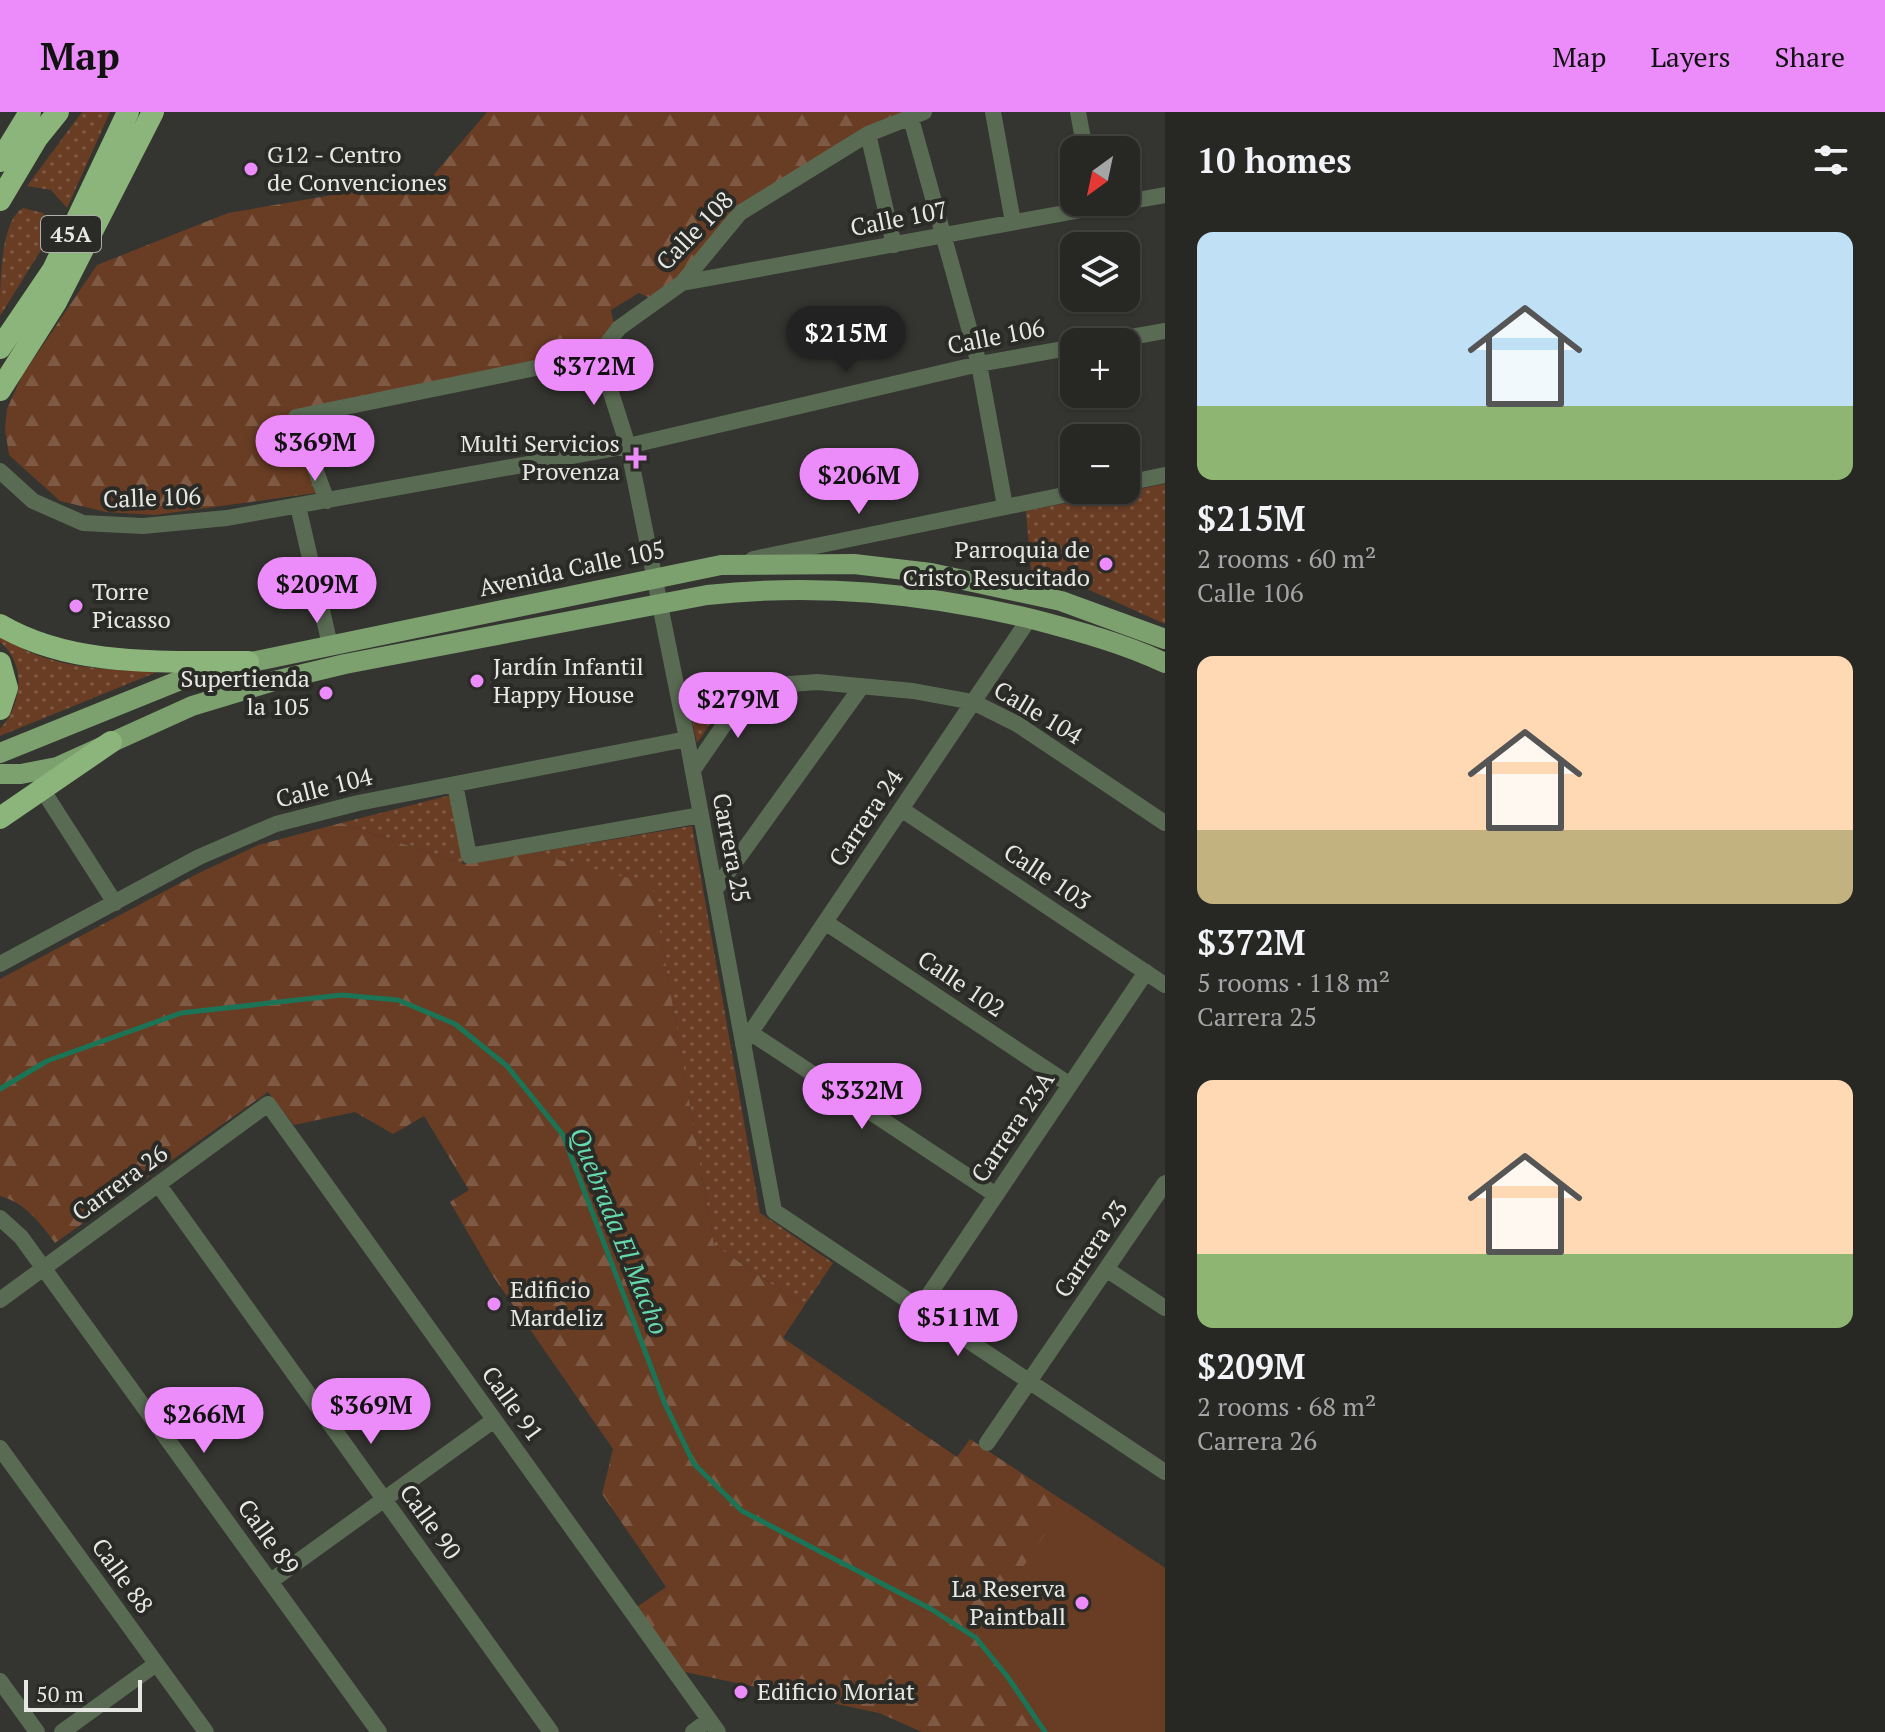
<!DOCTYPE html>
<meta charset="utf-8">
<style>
body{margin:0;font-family:"PT Serif",serif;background:#333331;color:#f1f3f6;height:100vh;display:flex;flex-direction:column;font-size:30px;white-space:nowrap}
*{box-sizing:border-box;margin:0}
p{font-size:26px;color:#a4a5a6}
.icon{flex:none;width:44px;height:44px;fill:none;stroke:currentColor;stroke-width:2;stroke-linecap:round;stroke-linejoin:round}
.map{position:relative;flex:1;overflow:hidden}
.side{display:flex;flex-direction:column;background:#272724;width:720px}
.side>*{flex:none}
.needle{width:52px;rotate:213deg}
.buttons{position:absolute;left:1060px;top:24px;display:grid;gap:16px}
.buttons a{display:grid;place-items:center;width:80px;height:80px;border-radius:16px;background:#272724;box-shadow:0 2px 6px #0004,0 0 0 2px #434441;font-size:40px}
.scale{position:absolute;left:24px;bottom:20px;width:118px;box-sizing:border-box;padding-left:8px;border:4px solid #e7e7e4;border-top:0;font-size:22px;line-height:28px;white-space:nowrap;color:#e7e7e4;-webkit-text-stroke:6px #2a2a26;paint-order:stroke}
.price{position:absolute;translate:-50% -68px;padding:0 18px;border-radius:28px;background:#ec8cfa;color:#111;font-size:26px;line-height:52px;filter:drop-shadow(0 2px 4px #0008)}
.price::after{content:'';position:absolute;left:50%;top:48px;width:24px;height:18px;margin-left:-12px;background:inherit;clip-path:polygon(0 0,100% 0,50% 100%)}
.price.current{background:#222;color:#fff}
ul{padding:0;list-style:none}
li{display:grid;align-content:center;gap:16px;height:424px;padding:0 32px}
li span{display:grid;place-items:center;height:248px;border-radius:16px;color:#555}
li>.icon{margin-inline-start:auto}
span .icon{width:144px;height:144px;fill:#fffc;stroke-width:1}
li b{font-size:34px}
h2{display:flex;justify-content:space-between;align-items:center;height:96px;padding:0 32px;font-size:34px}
header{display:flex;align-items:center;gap:48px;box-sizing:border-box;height:112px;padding:0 40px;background:#ec8cfa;color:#111}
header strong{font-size:38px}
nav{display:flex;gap:44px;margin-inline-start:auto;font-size:28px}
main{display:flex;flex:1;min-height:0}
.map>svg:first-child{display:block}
.green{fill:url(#green-dots)}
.forest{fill:url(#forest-firs)}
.pitch{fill:#693d24}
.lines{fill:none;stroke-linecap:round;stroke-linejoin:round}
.stream{stroke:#1c7457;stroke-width:5}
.minor{stroke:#5a6b53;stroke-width:16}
.major{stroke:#7da06f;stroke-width:20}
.highway{stroke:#8bb57a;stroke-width:22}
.poi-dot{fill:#ec8cfa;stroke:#2a2a26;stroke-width:3}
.labels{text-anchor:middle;stroke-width:8;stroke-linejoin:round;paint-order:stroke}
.shield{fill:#2a2a26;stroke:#aeaeab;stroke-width:2}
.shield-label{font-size:22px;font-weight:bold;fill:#e7e7e4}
.poi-label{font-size:24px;fill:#e7e7e4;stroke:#2a2a26;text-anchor:start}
.street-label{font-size:24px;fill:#e7e7e4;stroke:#2a2a26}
.water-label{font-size:26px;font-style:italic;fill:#65d9ad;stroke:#2a2a26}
</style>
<header>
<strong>Map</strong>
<nav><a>Map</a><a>Layers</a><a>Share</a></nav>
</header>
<main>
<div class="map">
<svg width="1165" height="1620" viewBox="0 0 1165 1620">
<defs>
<pattern id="green-dots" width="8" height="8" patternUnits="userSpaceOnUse" patternTransform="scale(2)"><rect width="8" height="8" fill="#693d24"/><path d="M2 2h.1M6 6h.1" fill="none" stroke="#7e5944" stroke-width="1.8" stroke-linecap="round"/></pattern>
<pattern id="forest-firs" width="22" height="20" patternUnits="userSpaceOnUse" patternTransform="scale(2)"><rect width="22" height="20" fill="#693d24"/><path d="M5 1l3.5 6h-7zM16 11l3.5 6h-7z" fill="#7e5944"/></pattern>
</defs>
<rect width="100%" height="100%" fill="#343430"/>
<path class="green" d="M 82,0 L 110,0 L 67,96 L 51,78 L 27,74 Z
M 23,96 L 43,101 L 52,117 L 51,122 L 0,204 C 0,173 0,109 23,96 Z
M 1165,372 L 1165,512 L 1076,472 L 1031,460 L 1026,399 Z
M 0,523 C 46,557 102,557 157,560 L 0,624 L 0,617 C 22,593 27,552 0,530 Z
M 727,588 L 697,631 L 689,595 Z
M 451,683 L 463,752 L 341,711 Z
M 692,714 L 760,1101 L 833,1151 L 804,1194 L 714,1133 L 652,773 L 532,741 Z"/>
<path class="forest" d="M 487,0 L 905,0 L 737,99 L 686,161 L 650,186 L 639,181 L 611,198 L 614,213 L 595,239 L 291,303 L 316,381 L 155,403 L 106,400 L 60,389 L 9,343 L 5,317 L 7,297 L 22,264 L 97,153 L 228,101 L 431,66 Z
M 341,711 L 463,752 L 532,741 L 652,772 L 714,1133 L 804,1194 L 783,1226 L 957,1345 L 970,1327 L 1165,1456 L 1165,1620 L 922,1620 L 879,1601 L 685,1560 L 637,1495 L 666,1475 L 602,1382 L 613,1337 L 493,1164 L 450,1090 L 469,1078 L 424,1004 L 393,1022 L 355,1000 L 294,1013 L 268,980 L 55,1131 C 40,1111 26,1091 0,1084 L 0,867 L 197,762 L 258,733 Z"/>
<path class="pitch" d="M 1066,1390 L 1165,1456 L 1165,1620 L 1045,1620 L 1007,1564 L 976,1526 Z"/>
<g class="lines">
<path class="stream" d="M 0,977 L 47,949 L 181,901 L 342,883 L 398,888 L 455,912 L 507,954 L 563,1023 L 665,1292 L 694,1352 L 742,1399 L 931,1497 L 976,1526 L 1007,1564 L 1045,1620"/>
<path class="minor" d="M 993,0 L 1013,110
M 1078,0 L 1085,38
M 910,3 L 979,252 L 1005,394
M 868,22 L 894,133
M 1126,90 L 1165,83
M 682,171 L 1125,90
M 1103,230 L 1165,219
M 599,243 L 628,334 L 687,627 L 774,1099 L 1165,1360
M 599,243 L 619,216 L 682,171 L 740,101 L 868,22 L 924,0
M 0,359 L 33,389 L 83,411 L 143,414 L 227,406 L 628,334 L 979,252 L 1074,235
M 1126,371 L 1165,363
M 327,389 L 296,305 L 599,243
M 298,394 L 330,533
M 753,447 L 1088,378
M 679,587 L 750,575 L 817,570 L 913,579 L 973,590 L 1017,612 L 1165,711
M 693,658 L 750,575
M 455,672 L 469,744 L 701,703
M 42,677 L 115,791
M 901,697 L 1165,873
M 715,778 L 862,574
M 825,810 L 1070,973
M 0,852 L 199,745 L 276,712 L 358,691 L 687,627
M 751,921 L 996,1083
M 743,932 L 1029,507
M 158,1072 L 551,1620
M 0,1106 L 21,1125 L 379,1620
M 1106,1157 L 1165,1196
M 0,1188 L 268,992 L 718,1620
M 920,1196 L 1146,860
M 987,1331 L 1165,1071
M 0,1336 L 206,1620
M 271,1469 L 494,1308
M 0,1569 L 37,1620
M 62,1620 L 156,1552
M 693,1620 L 709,1608"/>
<path class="major" d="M 0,641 L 198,561 L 721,453 L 854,452 L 931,461 L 1061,489 L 1165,527
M 0,662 L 21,662 L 57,655 L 192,594 L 274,569 L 345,552 L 707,483 C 819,471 923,481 1032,507 C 1077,519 1123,531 1165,551"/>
<path class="highway" d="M 0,49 L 30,0
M 0,88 L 37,26 L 58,0
M 0,236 L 53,158 L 128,0
M 0,278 L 56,190 L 153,0
M 0,513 C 73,556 166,549 248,550
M 0,551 L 7,576 L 0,597
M 0,706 L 111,630"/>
</g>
<g class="poi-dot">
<circle cx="251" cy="57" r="8"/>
<path d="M632 334h8v8h8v8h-8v8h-8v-8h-8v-8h8z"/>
<circle cx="1106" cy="452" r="8"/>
<circle cx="76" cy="494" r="8"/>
<circle cx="477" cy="569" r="8"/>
<circle cx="326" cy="581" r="8"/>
<circle cx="494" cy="1192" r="8"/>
<circle cx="1082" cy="1491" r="8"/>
<circle cx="741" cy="1580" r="8"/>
</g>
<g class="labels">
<rect class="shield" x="41" y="104" width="60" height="36" rx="6"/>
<g class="shield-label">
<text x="71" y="130">45A</text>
</g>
<g class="poi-label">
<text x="267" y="51">G12 - Centro<tspan x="267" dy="28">de Convenciones</tspan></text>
<text x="620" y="340" text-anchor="end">Multi Servicios<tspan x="620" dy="28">Provenza</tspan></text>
<text x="1090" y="446" text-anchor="end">Parroquia de<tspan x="1090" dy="28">Cristo Resucitado</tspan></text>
<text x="92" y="488">Torre<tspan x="92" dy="28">Picasso</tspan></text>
<text x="493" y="563">Jardín Infantil<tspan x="493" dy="28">Happy House</tspan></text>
<text x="310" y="575" text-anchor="end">Supertienda<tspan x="310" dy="28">la 105</tspan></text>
<text x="510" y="1186">Edificio<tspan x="510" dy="28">Mardeliz</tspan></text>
<text x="1066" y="1485" text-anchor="end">La Reserva<tspan x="1066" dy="28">Paintball</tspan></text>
<text x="757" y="1588">Edificio Moriat</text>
</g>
<g class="street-label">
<text transform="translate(899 107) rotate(-11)" y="8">Calle 107</text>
<text transform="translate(695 119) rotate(-46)" y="8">Calle 108</text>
<text transform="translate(996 225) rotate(-11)" y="8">Calle 106</text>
<text transform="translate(152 386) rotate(-2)" y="8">Calle 106</text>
<text transform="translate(572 457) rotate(-12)" y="8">Avenida Calle 105</text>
<text transform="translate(1038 601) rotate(31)" y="8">Calle 104</text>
<text transform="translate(324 676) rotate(-14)" y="8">Calle 104</text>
<text transform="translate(866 706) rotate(-56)" y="8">Carrera 24</text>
<text transform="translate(731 736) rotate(79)" y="8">Carrera 25</text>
<text transform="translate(1047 765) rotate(34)" y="8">Calle 103</text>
<text transform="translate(961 872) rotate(34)" y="8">Calle 102</text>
<text transform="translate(1013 1015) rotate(-56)" y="8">Carrera 23A</text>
<text transform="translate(120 1071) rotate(-36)" y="8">Carrera 26</text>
<text transform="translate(1091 1137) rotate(-56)" y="8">Carrera 23</text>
<text transform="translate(512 1292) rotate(54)" y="8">Calle 91</text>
<text transform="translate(430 1410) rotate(54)" y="8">Calle 90</text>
<text transform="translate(268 1425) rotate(54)" y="8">Calle 89</text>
<text transform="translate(122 1464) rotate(54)" y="8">Calle 88</text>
</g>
<g class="water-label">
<text transform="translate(619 1119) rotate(68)" y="9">Quebrada El Macho</text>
</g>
</g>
</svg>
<div class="buttons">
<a><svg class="needle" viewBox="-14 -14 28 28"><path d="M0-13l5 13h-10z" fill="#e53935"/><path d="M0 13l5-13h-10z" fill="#a4a5a6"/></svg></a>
<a><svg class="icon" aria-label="layers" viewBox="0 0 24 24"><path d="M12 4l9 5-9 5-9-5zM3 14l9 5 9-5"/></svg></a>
<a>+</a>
<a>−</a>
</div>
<div class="scale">50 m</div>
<b class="price current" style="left:846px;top:262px">$215M</b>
<b class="price" style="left:594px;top:295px">$372M</b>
<b class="price" style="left:315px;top:371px">$369M</b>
<b class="price" style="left:859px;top:404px">$206M</b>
<b class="price" style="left:317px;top:513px">$209M</b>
<b class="price" style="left:738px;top:628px">$279M</b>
<b class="price" style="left:862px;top:1019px">$332M</b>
<b class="price" style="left:958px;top:1246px">$511M</b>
<b class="price" style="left:371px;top:1334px">$369M</b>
<b class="price" style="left:204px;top:1343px">$266M</b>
</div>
<section class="side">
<h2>10 homes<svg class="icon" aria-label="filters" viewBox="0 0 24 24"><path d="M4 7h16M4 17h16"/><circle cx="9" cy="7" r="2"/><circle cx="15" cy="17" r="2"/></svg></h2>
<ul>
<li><span style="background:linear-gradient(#bfe0f5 70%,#8fb573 0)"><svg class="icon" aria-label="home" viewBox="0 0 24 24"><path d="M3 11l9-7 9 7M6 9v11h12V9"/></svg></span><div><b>$215M</b><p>2 rooms · 60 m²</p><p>Calle 106</p></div></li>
<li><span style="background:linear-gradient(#ffd9b3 70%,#c2b280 0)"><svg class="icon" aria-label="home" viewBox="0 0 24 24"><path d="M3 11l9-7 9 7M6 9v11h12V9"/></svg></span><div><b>$372M</b><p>5 rooms · 118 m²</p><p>Carrera 25</p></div></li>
<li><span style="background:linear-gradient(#ffd9b3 70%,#8fb573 0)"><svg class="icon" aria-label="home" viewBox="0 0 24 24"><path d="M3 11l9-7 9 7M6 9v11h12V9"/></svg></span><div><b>$209M</b><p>2 rooms · 68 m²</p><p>Carrera 26</p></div></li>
</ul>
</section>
</main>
